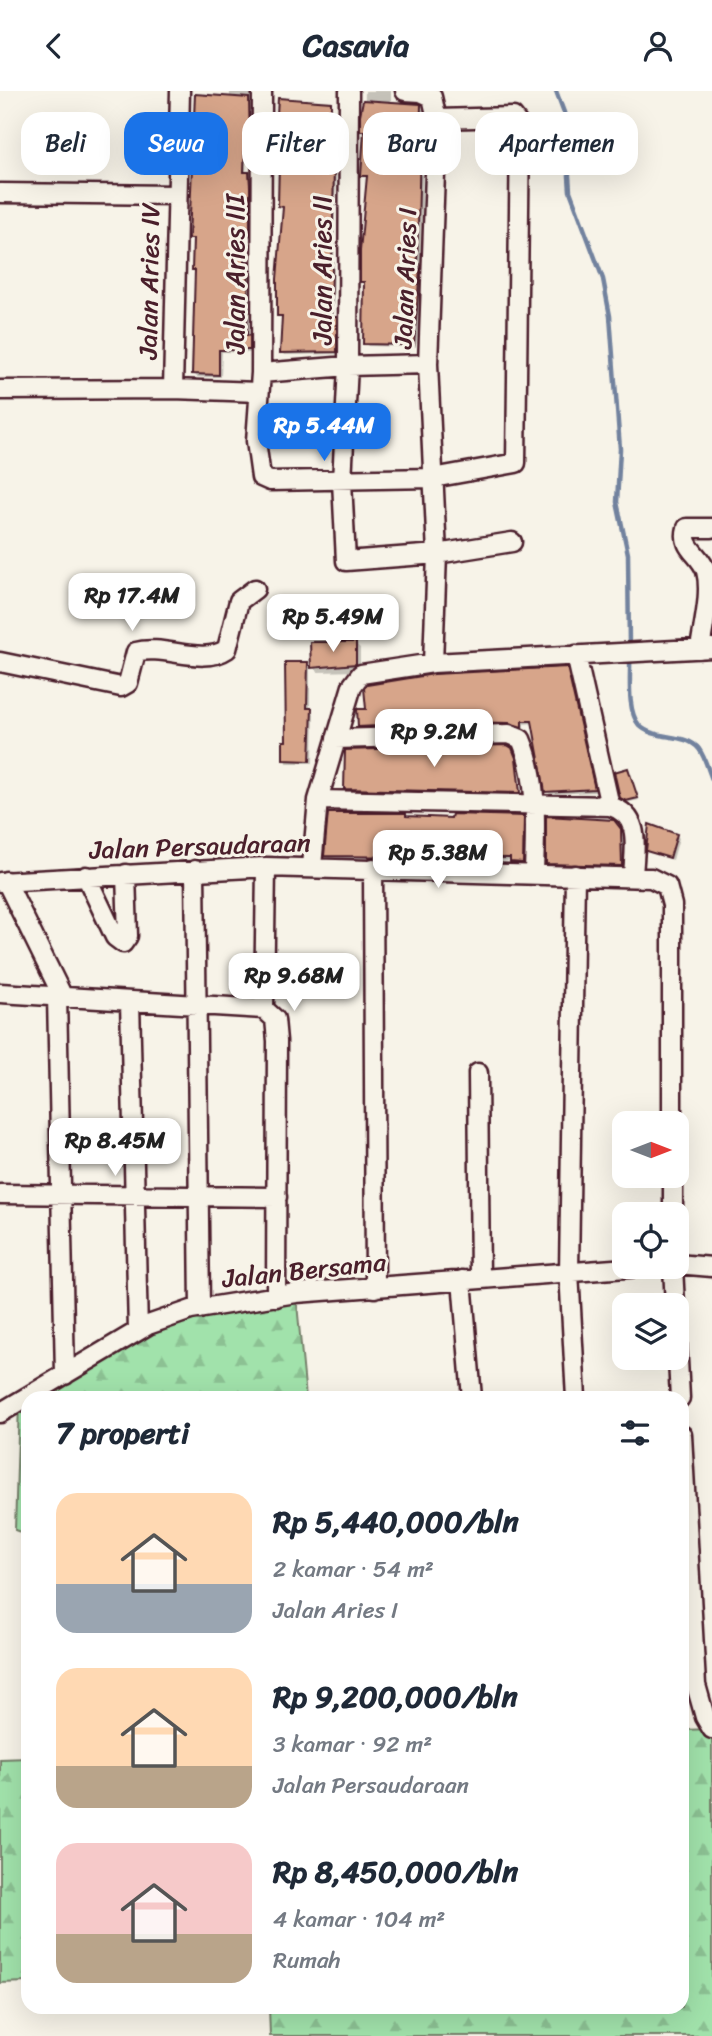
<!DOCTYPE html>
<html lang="id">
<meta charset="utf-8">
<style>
body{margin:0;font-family:Sriracha,sans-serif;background:#f2f2f3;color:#1f2937;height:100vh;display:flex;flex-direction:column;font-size:26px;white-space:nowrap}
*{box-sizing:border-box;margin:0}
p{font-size:23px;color:#747a83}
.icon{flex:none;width:38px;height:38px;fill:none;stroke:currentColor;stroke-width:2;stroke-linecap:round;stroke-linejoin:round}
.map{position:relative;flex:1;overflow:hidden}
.sheet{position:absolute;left:21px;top:1300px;width:668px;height:623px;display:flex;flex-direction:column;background:#fff;border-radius:21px;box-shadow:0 7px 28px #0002}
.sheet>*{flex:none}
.guide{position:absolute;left:21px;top:21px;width:670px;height:63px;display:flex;gap:14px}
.needle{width:46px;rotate:90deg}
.controls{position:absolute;left:612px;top:1020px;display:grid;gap:14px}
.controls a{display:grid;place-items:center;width:77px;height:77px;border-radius:14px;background:#fff;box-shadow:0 7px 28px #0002;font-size:35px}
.price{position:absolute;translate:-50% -60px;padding:0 16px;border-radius:14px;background:#fff;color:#222;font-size:23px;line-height:46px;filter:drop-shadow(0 2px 4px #0008)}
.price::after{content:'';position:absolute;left:50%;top:42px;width:21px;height:16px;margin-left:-10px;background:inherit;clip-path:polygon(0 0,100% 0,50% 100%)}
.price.on{background:#1a73e8;color:#fff}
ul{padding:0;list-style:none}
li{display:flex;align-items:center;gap:21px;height:175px;padding:0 35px}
li span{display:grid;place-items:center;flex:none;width:196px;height:140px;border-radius:21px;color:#555}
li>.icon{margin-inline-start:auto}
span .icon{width:84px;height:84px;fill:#fffc;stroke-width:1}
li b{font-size:30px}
h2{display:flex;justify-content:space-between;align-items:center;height:84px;padding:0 35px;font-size:30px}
.pill{padding:0 24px;border-radius:21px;background:#fff;box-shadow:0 7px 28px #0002;font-size:24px;line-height:63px}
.pill.on{background:#1a73e8;color:#fff}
header{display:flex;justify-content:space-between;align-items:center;height:91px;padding:0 35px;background:#fff;font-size:32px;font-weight:700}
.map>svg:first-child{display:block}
.forest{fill:url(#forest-firs);stroke:#76806b;stroke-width:2}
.shadow{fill:#0003}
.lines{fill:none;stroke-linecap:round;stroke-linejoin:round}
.stream{stroke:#72829e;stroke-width:4.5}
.building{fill:#d7a58a;stroke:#4a1f2b;stroke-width:2}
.minor-casing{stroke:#4a1f2b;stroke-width:23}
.minor{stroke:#f7f3e8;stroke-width:18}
.labels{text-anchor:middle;stroke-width:6;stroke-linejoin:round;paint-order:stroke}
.street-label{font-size:26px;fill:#4a1f2b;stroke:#f7f3e8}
</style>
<header><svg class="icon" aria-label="back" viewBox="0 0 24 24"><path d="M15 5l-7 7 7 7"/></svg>Casavia<svg class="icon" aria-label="person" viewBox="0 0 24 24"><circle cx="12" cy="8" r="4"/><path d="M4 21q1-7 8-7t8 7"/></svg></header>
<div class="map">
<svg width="712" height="1945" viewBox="0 0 712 1945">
<defs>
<pattern id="forest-firs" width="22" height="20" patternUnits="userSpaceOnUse" patternTransform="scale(1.75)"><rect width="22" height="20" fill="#a1e2ab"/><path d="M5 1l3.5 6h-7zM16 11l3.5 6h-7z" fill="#8cc193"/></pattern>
</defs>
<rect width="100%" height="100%" fill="#f7f3e8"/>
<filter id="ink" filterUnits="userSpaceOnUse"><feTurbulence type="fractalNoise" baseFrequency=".0143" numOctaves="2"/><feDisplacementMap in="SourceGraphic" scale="14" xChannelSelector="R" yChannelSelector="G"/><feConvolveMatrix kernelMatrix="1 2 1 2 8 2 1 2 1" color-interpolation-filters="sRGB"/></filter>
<g filter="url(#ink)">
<path class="forest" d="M 296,1202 L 306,1307 L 28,1307 L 28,1444 L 15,1439 L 19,1312 L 148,1234 Z
M 712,1638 L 712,1945 L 270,1945 L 269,1916 L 682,1916 L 683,1639 Z
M 28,1667 L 28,1891 L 0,1892 L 0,1668 Z"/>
<path class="shadow" d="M 230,0 L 254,0 L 253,55 L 247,55 L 246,83 L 251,86 L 252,99 L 252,146 L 247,146 L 247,172 L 251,175 L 249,246 L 252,262 L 222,261 L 221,286 L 197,286 L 194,283 L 198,218 L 194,150 L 191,147 L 197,5 L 230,6 Z
M 365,0 L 391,0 L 391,12 L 423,18 L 421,211 L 416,256 L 368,255 L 365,252 L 364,193 L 361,190 L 369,87 L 363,84 Z
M 331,13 L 333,28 L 337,31 L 333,228 L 339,231 L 339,263 L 284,264 L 282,262 L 283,227 L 279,224 L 284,117 L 280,115 L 279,73 L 277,70 Z
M 355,552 L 360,557 L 360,579 L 358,580 L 318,581 L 313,576 Z
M 307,572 L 310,576 L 310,619 L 314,622 L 313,672 L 287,672 L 284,668 L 288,652 Z
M 566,578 L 596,701 L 550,703 L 547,700 L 535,632 L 524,633 L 524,637 L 513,634 L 363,638 L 360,635 Z
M 511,658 L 522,704 L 348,700 L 346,697 Z
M 627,679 L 639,709 L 629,711 L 624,709 Z
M 405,724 L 408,727 L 453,729 L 523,726 L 526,729 L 525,774 L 515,774 L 512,770 L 329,767 L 326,764 Z
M 548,727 L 608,728 L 623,743 L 625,777 L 551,775 L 547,772 Z
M 676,744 L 679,747 L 673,769 L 648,759 Z"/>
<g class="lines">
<path class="stream" d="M 556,0 L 565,24 L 570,100 L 603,188 L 610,225 L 620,358 L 617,411 L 628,463 L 629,556
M 630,564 C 631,583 626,619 639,634 C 654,650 685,641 699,658 C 705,666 708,679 712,688"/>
</g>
<path class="building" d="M 195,3 L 249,7 L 250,53 L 245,53 L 244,81 L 249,81 L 250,95 L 250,144 L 245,144 L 245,170 L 249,170 L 247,244 L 250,245 L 250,259 L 219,259 L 219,284 L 192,283 L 195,179 L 192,179 L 193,148 L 189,148 Z
M 278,7 L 331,11 L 331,26 L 335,26 L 331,226 L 337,226 L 337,261 L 280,262 L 282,225 L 277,225 L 277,188 L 283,116 L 278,115 L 279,71 L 275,71 L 275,56 Z
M 363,9 L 421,13 L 417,178 L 420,178 L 414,254 L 363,253 L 364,191 L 360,191 L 360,160 L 367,85 L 361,85 L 364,40 L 360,40 L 360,24 Z
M 310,551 L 356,551 L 356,573 L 311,577 Z
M 285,571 L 308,571 L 307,617 L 312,617 L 310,670 L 283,669 L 283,650 L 286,650 Z
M 567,576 L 595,698 L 545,701 L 532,630 L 522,630 L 522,636 L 509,632 L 463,631 L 358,636 L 357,618 L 366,618 L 364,597 L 367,594 L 434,583 Z
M 507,654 L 512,657 L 516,667 L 520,702 L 344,698 L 345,659 Z
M 628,677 L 638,707 L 626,710 L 620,707 L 614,681 Z
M 328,722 L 406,722 L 406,725 L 451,727 L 452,723 L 524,725 L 523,772 L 510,771 L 510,767 L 324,765 Z
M 546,725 L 614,729 L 621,738 L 622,775 L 546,773 Z
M 649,733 L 677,743 L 670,767 L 646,760 Z"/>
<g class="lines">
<defs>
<path id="minor" d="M 262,0 L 261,282 L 256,350 L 261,386 L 270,390 L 433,387 L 516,372 L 520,35 L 513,26 L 437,28
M 349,0 L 348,275 L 342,390 L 346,470 L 437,463 L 512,451
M 0,102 L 177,104
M 428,273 L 437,463 L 433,572
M 261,282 L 348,275 L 428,273 L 437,28 L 432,6 L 421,1 L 405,0
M 173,298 L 180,0
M 0,299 L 173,298 L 259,301
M 700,558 C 703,535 712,502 706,480 C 700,462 681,458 687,437 L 712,437
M 576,564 L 610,715
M 0,571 L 121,596 L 128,592 L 136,561 C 164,553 202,575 227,558 L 239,510 L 255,498
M 336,648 L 509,643 L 521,648 C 539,690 535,738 534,783
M 318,709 L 610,715 C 643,725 634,758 633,786
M 312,775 L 318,709 L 352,595 L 361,583 L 433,572 L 712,557
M 373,777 L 375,1197
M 195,779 L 200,1218
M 575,784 L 569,1181 L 576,1307
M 86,785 L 115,846 L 123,852 L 128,845 L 126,783
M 6,790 L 63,906
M 0,791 L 266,776 L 651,787 L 667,795 L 672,814 L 672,1032
M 0,902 L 264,918 L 266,776
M 57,905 L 65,1284
M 130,910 L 138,1240
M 264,918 L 275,928 L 277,950 L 276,1206
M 478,982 L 480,1188
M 673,1085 L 673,1124
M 0,1103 L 277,1106
M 677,1173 L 712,1176
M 673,1176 L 675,1214
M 462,1189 L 472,1307
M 677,1250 L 680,1307
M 0,1322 L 148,1234 L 191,1219 L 296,1202 L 640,1176
M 682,1344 L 696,1594 L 705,1626 L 712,1638"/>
</defs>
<use href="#minor" class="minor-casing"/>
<use href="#minor" class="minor"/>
</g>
</g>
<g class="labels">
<g class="street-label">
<text transform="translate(322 179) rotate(-90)" y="9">Jalan Aries II</text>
<text transform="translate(235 183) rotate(-90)" y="9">Jalan Aries III</text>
<text transform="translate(405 187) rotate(-88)" y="9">Jalan Aries I</text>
<text transform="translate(149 190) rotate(-89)" y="9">Jalan Aries IV</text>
<text transform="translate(200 755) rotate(-2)" y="9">Jalan Persaudaraan</text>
<text transform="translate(304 1179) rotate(-6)" y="9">Jalan Bersama</text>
</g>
</g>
</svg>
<div class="controls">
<a><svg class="needle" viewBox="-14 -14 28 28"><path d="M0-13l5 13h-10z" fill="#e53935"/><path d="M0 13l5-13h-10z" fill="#747a83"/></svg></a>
<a><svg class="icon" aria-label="locate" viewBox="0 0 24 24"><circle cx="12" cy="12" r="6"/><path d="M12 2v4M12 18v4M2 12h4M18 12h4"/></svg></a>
<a><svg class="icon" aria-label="layers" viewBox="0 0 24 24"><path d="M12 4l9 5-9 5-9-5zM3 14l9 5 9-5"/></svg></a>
</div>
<b class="price on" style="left:324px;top:372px">Rp 5.44M</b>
<b class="price" style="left:132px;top:542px">Rp 17.4M</b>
<b class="price" style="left:333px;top:563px">Rp 5.49M</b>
<b class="price" style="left:434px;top:678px">Rp 9.2M</b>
<b class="price" style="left:438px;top:799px">Rp 5.38M</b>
<b class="price" style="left:294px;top:922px">Rp 9.68M</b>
<b class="price" style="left:115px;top:1087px">Rp 8.45M</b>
<div class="guide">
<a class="pill">Beli</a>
<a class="pill on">Sewa</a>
<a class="pill">Filter</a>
<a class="pill">Baru</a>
<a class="pill">Apartemen</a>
</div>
<section class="sheet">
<h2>7 properti<svg class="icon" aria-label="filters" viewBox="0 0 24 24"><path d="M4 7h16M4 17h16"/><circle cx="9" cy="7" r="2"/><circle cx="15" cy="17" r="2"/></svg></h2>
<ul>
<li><span style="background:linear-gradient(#ffd9b3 65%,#9aa5b1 0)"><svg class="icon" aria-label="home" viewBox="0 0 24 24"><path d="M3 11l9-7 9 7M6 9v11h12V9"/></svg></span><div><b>Rp 5,440,000/bln</b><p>2 kamar · 54 m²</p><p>Jalan Aries I</p></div></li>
<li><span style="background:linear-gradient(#ffd9b3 70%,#b9a48a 0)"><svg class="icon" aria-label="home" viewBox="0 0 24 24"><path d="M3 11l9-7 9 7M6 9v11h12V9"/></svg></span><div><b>Rp 9,200,000/bln</b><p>3 kamar · 92 m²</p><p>Jalan Persaudaraan</p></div></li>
<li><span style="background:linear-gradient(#f6c9c9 65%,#b9a48a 0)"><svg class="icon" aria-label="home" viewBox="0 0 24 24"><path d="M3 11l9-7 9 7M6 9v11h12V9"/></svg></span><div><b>Rp 8,450,000/bln</b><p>4 kamar · 104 m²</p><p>Rumah</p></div></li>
</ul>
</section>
</div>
